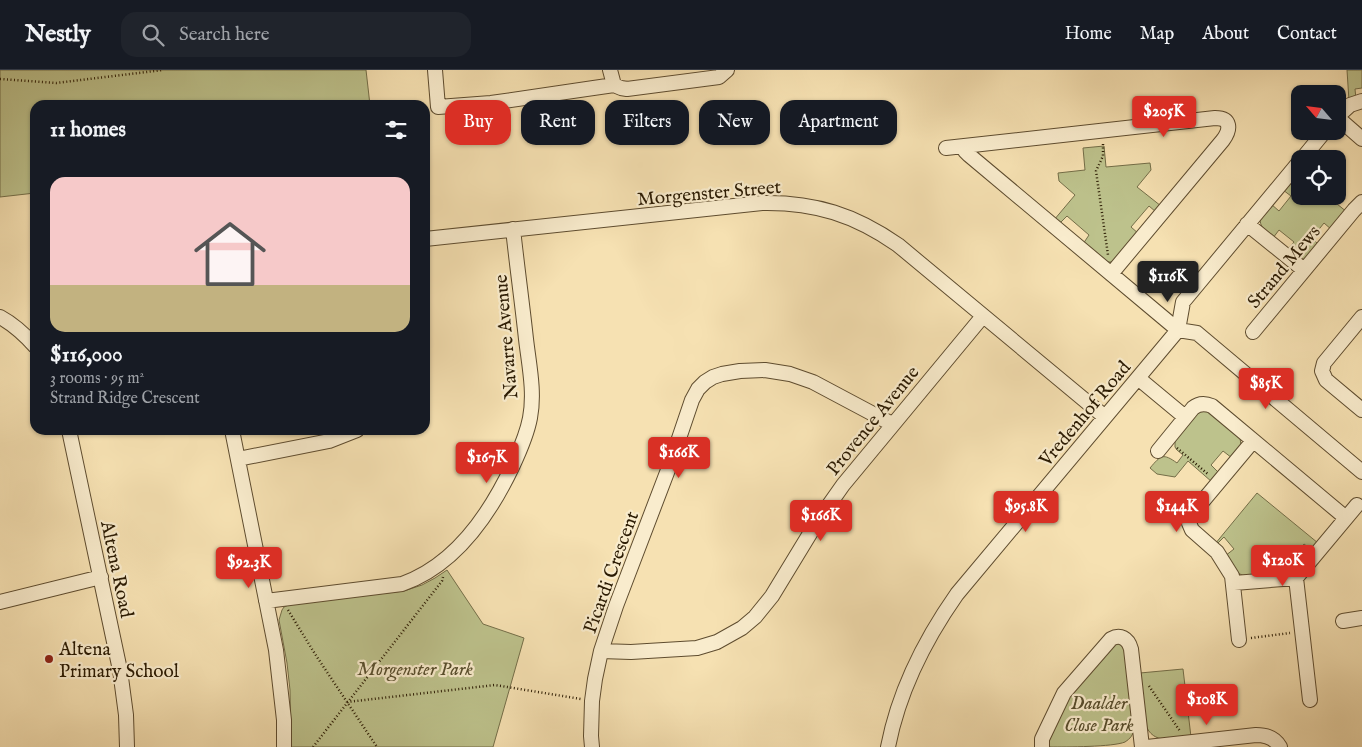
<!DOCTYPE html>
<meta charset="utf-8">
<style>
body{margin:0;font-family:"IM FELL English",serif;background:#20242c;color:#f1f3f6;height:100vh;display:flex;flex-direction:column;font-size:19px;white-space:nowrap}
*{box-sizing:border-box;margin:0}
p{font-size:16px;color:#9ea1a6}
.icon{flex:none;width:28px;height:28px;fill:none;stroke:currentColor;stroke-width:2;stroke-linecap:round;stroke-linejoin:round}
.map{position:relative;flex:1;overflow:hidden}
.details{position:absolute;left:30px;top:30px;width:400px;height:335px;display:flex;flex-direction:column;background:#171b24;border-radius:15px;box-shadow:0 1px 4px #0004}
.details>*{flex:none}
.banner{position:absolute;left:445px;top:30px;width:475px;height:45px;display:flex;gap:10px}
.needle{width:32px;rotate:298deg}
.controls{position:absolute;left:1291px;top:15px;display:grid;gap:10px}
.controls a{display:grid;place-items:center;width:55px;height:55px;border-radius:10px;background:#171b24;box-shadow:0 1px 4px #0004;font-size:25px}
.price{position:absolute;translate:-50% -42px;padding:0 11px;border-radius:5px;background:#d93025;color:#fff;font-size:16px;line-height:32px;filter:drop-shadow(0 1px 2px #0008)}
.price::after{content:'';position:absolute;left:50%;top:30px;width:15px;height:11px;margin-left:-8px;background:inherit;clip-path:polygon(0 0,100% 0,50% 100%)}
.price.on{background:#222;color:#fff}
ul{padding:0;list-style:none}
li{display:grid;align-content:center;gap:10px;height:265px;padding:0 20px}
li+li{border-top:1px solid #363941}
li span{display:grid;place-items:center;height:155px;border-radius:15px;color:#555}
li>.icon{margin-inline-start:auto}
span .icon{width:90px;height:90px;fill:#fffc;stroke-width:1}
li b{font-size:21px}
h2{display:flex;justify-content:space-between;align-items:center;height:60px;padding:0 20px;font-size:21px}
.chip{padding:0 18px;border-radius:15px;background:#171b24;box-shadow:0 1px 4px #0004;font-size:18px;line-height:45px}
.chip.on{background:#d93025;color:#fff}
header{display:flex;align-items:center;gap:30px;box-sizing:border-box;height:70px;padding:0 25px;background:#171b24;border-bottom:1px solid #363941}
header strong{font-size:24px}
nav{display:flex;gap:28px;margin-inline-start:auto;font-size:18px}
.search{width:350px;height:45px;background:#20242c;display:flex;align-items:center;gap:12px;box-sizing:border-box;padding:0 18px;border-radius:15px;color:#9ea1a6;font-size:19px}
.map>svg:first-child{display:block}
.green{fill:#bdc28c;stroke:#746e48}
.lines{fill:none;stroke-linecap:round;stroke-linejoin:round}
.minor-casing{stroke:#5e4c2f;stroke-width:16}
.path{stroke:#2b1b03;stroke-width:2.5;stroke-dasharray:1 2.5;stroke-linecap:butt}
.minor{stroke:#f9eccd;stroke-width:14}
.poi-dot{fill:#8f2418;stroke:#f9eccd;stroke-width:2}
.labels{text-anchor:middle;stroke-width:4.5;stroke-linejoin:round;paint-order:stroke}
.street-label{font-size:19px;fill:#2b1b03;stroke:#f9eccd}
.poi-label{font-size:19px;fill:#2b1b03;stroke:#f9eccd;text-anchor:start}
.park-label{font-size:19px;font-style:italic;fill:#574d2c;stroke:#f9eccd}
</style>
<header>
<strong>Nestly</strong>
<div class="search"><svg class="icon" aria-label="search" viewBox="0 0 24 24"><circle cx="10" cy="10" r="6"/><path d="M15 15l6 6"/></svg>Search here</div>
<nav><a>Home</a><a>Map</a><a>About</a><a>Contact</a></nav>
</header>
<div class="map">
<svg width="1362" height="677" viewBox="0 0 1362 677">
<rect width="100%" height="100%" fill="#f6e1b2"/>
<filter id="stains"><feTurbulence type="fractalNoise" baseFrequency=".004" numOctaves="4"/><feColorMatrix values="0 0 0 0 .2 0 0 0 0 .09 0 0 0 0 .02 0 0 0 .5 -.17"/></filter>
<radialGradient id="worn" r=".72"><stop offset=".6" stop-color="#630" stop-opacity="0"/><stop offset="1" stop-color="#630" stop-opacity=".3"/></radialGradient>
<path class="green" d="M 0,0 L 366,0 L 370,35 L 35,35 L 35,123 L 0,127 Z
M 1347,0 L 1362,0 L 1362,18 L 1355,19 L 1356,29 L 1349,31 Z
M 1104,76 L 1106,97 L 1150,93 L 1151,100 L 1137,117 L 1161,136 L 1156,142 L 1149,136 L 1131,157 L 1139,164 L 1114,192 L 1106,192 L 1083,174 L 1089,165 L 1067,146 L 1059,154 L 1054,150 L 1075,125 L 1059,111 L 1058,103 L 1085,100 L 1083,78 Z
M 1298,102 L 1300,104 L 1300,126 L 1327,126 L 1347,142 L 1332,160 L 1324,153 L 1312,168 L 1319,175 L 1306,189 C 1298,190 1293,184 1287,180 L 1294,172 L 1279,160 L 1273,168 C 1256,152 1257,152 1271,134 L 1279,141 L 1291,126 L 1283,120 Z
M 1206,338 L 1240,368 L 1241,375 L 1232,388 L 1223,381 L 1211,395 L 1219,403 L 1212,412 L 1188,391 L 1175,407 L 1157,404 L 1150,398 C 1161,385 1163,383 1177,393 L 1183,385 L 1177,380 L 1175,377 L 1175,369 L 1198,341 Z
M 1257,423 L 1318,473 L 1312,480 L 1304,474 L 1292,489 L 1299,496 L 1293,501 L 1288,503 L 1244,506 L 1238,503 L 1225,486 L 1234,479 L 1224,467 L 1216,475 L 1215,474 Z
M 447,500 L 483,554 L 524,568 L 493,677 L 291,677 L 290,620 L 287,593 L 279,550 L 282,540 L 284,537 L 291,534 L 404,521 L 422,515 L 435,508 Z
M 1117,573 L 1124,576 L 1134,660 C 1133,665 1130,669 1125,672 C 1113,677 1066,677 1050,677 L 1048,673 L 1069,624 L 1110,576 Z
M 1183,599 L 1191,667 C 1172,668 1154,676 1145,654 L 1140,603 Z"/>
<g class="lines">
<defs>
<path id="minor" d="M 435,0 L 438,37 L 491,33 L 614,15
M 610,0 L 614,15 L 621,18 L 627,19 L 719,7 L 727,0
M 1338,46 L 1350,35 L 1362,31
M 1338,48 L 1362,69
M 964,76 L 965,81 L 969,85 L 1178,260
M 946,78 L 1215,48 C 1231,48 1231,59 1223,70 L 1111,204
M 1302,89 L 1325,61
M 1247,154 L 1304,200
M 425,169 L 762,133 C 815,132 855,145 898,175 L 1105,347
M 0,247 C 13,254 25,265 35,276
M 1362,247 L 1324,293 L 1322,301 L 1326,310 L 1362,340
M 1178,260 L 1197,263 L 1362,402
M 1253,262 L 1354,140 L 1362,132
M 1138,308 L 1185,347
M 69,360 L 120,600 L 126,645 L 127,677
M 232,360 L 276,580 L 284,650 L 284,677
M 1158,381 L 1193,338 C 1199,333 1205,333 1212,336 L 1346,448
M 238,389 L 329,371 L 357,360
M 1234,513 L 1296,508
M 266,531 L 402,514 C 456,495 490,444 513,395 C 520,380 527,364 530,348 C 535,322 529,295 526,269 C 522,232 517,196 513,159
M 0,532 L 101,507
M 1343,551 L 1362,548
M 1239,570 L 1232,506 L 1217,482 L 1192,460 L 1189,453 L 1192,444 L 1253,371
M 601,581 L 631,582 L 697,578 L 717,572 L 742,558 L 755,547 L 772,526 L 817,452 L 843,415 L 983,246
M 1310,630 L 1296,508 L 1357,435
M 592,677 L 591,666 L 592,631 L 595,609 L 601,581 L 616,536 L 671,392 L 692,330 L 698,319 L 705,312 L 713,307 L 722,304 L 740,301 L 765,300 L 790,304 L 813,312 L 892,354
M 888,677 C 899,620 924,571 957,524 L 1178,260 L 1183,232 L 1300,91
M 1042,677 L 1042,669 L 1064,623 L 1111,569 C 1120,564 1128,568 1131,579 L 1142,677
M 1147,677 L 1256,665 C 1266,665 1275,668 1280,677"/>
</defs>
<use href="#minor" class="minor-casing"/>
<path class="path" d="M 0,9 L 56,13 L 163,0
M 1103,74 L 1103,86 L 1096,101 L 1108,185
M 1177,378 L 1209,405
M 288,540 L 315,584 L 377,677
M 1251,568 L 1290,563
M 1149,616 L 1180,661
M 1074,630 L 1124,631
M 347,632 L 495,615 L 581,629
M 313,677 L 442,511 L 443,507"/>
<use href="#minor" class="minor"/>
</g>
<circle class="poi-dot" cx="49" cy="589" r="5"/>
<g class="labels">
<g class="street-label">
<text transform="translate(709 122) rotate(-5)" y="7">Morgenster Street</text>
<text transform="translate(1283 196) rotate(-50)" y="7">Strand Mews</text>
<text transform="translate(505 267) rotate(-95)" y="7">Navarre Avenue</text>
<text transform="translate(1084 343) rotate(-50)" y="7">Vredenhof Road</text>
<text transform="translate(872 350) rotate(-51)" y="7">Provence Avenue</text>
<text transform="translate(118 499) rotate(78)" y="7">Altena Road</text>
<text transform="translate(610 502) rotate(-70)" y="7">Picardi Crescent</text>
</g>
<g class="poi-label">
<text x="59" y="585">Altena<tspan x="59" dy="22">Primary School</tspan></text>
</g>
<g class="park-label">
<text x="415" y="605">Morgenster Park</text>
<text x="1099" y="639">Daalder<tspan x="1099" dy="22">Close Park</tspan></text>
</g>
</g>
<rect width="100%" height="100%" filter="url(#stains)"/>
<rect width="100%" height="100%" fill="url(#worn)"/>
</svg>
<div class="controls">
<a><svg class="needle" viewBox="-14 -14 28 28"><path d="M0-13l5 13h-10z" fill="#e53935"/><path d="M0 13l5-13h-10z" fill="#9ea1a6"/></svg></a>
<a><svg class="icon" aria-label="locate" viewBox="0 0 24 24"><circle cx="12" cy="12" r="6"/><path d="M12 2v4M12 18v4M2 12h4M18 12h4"/></svg></a>
</div>
<b class="price" style="left:1164px;top:68px">$205K</b>
<b class="price on" style="left:1168px;top:233px">$116K</b>
<b class="price" style="left:1266px;top:340px">$85K</b>
<b class="price" style="left:679px;top:409px">$166K</b>
<b class="price" style="left:487px;top:414px">$167K</b>
<b class="price" style="left:1026px;top:463px">$95.8K</b>
<b class="price" style="left:1177px;top:463px">$144K</b>
<b class="price" style="left:821px;top:472px">$166K</b>
<b class="price" style="left:1283px;top:517px">$120K</b>
<b class="price" style="left:249px;top:519px">$92.3K</b>
<b class="price" style="left:1207px;top:656px">$108K</b>
<div class="banner">
<a class="chip on">Buy</a>
<a class="chip">Rent</a>
<a class="chip">Filters</a>
<a class="chip">New</a>
<a class="chip">Apartment</a>
</div>
<section class="details">
<h2>11 homes<svg class="icon" aria-label="filters" viewBox="0 0 24 24"><path d="M4 7h16M4 17h16"/><circle cx="9" cy="7" r="2"/><circle cx="15" cy="17" r="2"/></svg></h2>
<ul>
<li><span style="background:linear-gradient(#f6c9c9 70%,#c2b280 0)"><svg class="icon" aria-label="home" viewBox="0 0 24 24"><path d="M3 11l9-7 9 7M6 9v11h12V9"/></svg></span><div><b>$116,000</b><p>3 rooms · 95 m²</p><p>Strand Ridge Crescent</p></div></li>
</ul>
</section>
</div>
